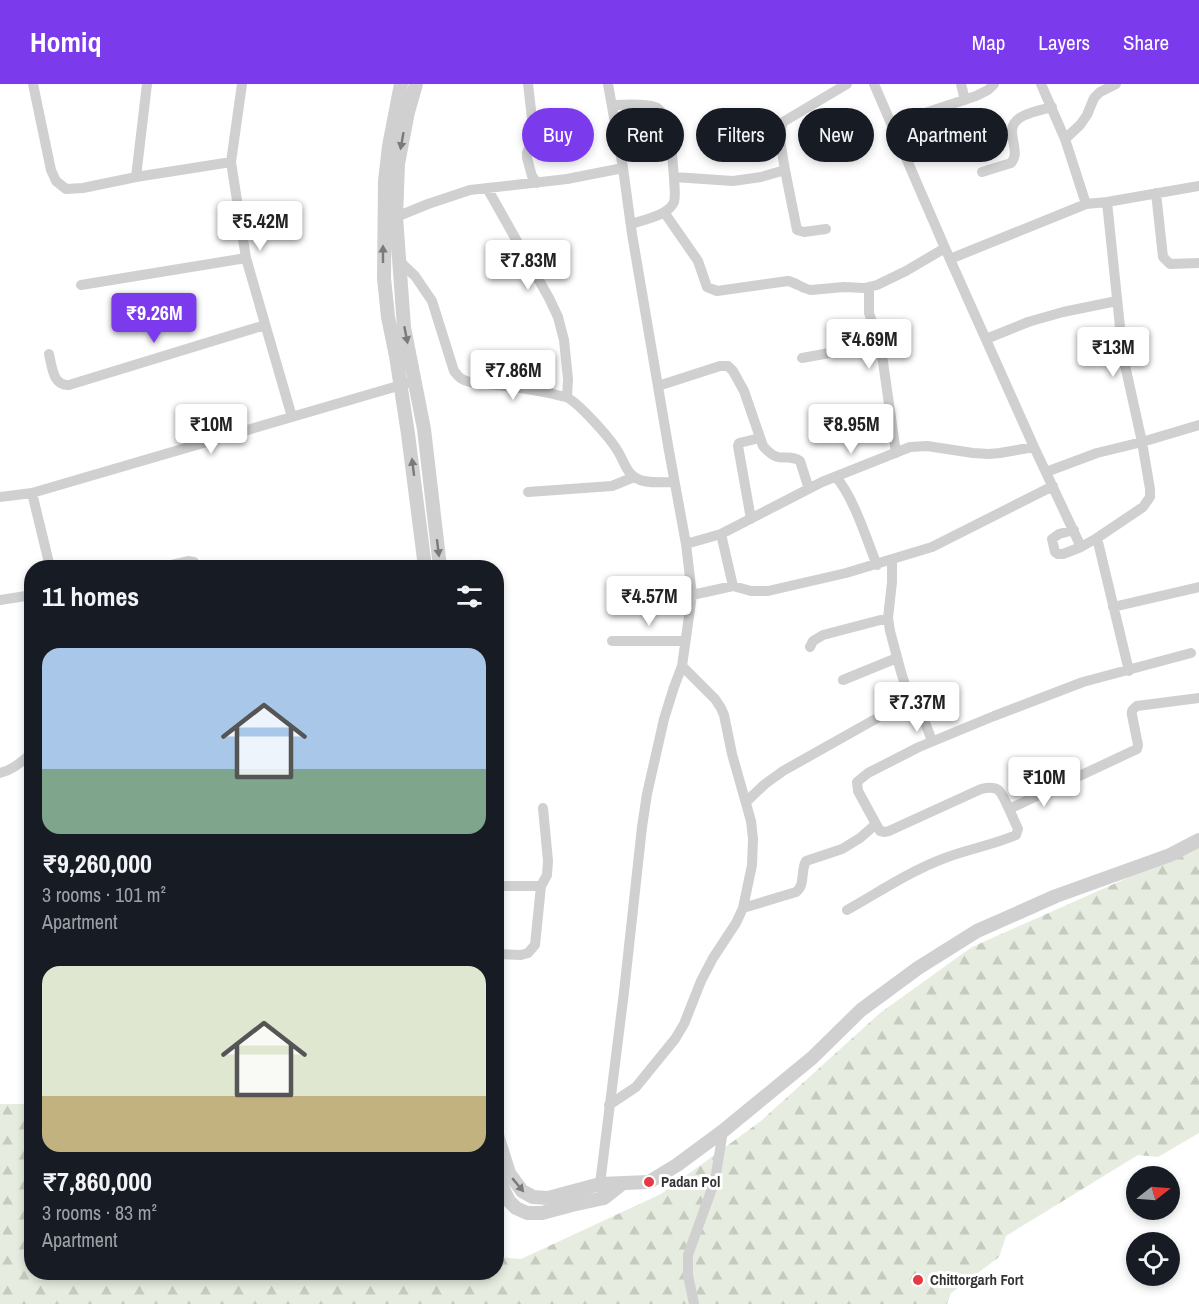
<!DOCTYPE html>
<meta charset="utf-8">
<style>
body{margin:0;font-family:"Archivo Narrow",sans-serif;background:#242831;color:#f1f3f6;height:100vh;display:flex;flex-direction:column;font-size:22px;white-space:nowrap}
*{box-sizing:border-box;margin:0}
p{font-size:20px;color:#9ea1a6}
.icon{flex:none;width:33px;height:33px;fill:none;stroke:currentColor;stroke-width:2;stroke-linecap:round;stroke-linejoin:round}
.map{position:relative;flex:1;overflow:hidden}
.drawer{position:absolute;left:24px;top:476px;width:480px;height:720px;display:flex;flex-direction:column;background:#171b24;border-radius:24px;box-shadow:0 3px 9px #0003}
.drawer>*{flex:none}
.guide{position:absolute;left:522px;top:24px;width:570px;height:54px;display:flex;gap:12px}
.needle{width:39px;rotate:73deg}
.controls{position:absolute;left:1126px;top:1082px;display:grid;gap:12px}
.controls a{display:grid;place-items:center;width:54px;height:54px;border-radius:50%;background:#171b24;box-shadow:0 3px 9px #0003;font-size:30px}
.price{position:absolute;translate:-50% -51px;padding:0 14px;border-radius:6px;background:#fff;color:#222;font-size:20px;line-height:39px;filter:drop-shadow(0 2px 3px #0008)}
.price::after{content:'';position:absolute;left:50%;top:36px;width:18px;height:14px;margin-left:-9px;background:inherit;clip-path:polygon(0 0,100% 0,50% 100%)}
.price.current{background:#7c3aed;color:#fff}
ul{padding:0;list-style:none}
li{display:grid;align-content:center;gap:12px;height:318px;padding:0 18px}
li span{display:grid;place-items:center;height:186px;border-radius:18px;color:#555}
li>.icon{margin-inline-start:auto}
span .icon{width:108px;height:108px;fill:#fffc;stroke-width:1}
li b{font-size:26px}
h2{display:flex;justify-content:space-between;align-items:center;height:72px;padding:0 18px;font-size:26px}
.pill{padding:0 21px;border-radius:27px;background:#171b24;box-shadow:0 3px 9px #0003;font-size:21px;line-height:54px}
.pill.current{background:#7c3aed;color:#fff}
header{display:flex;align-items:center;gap:36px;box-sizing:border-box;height:84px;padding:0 30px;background:#7c3aed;color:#fff}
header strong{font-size:28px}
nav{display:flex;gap:33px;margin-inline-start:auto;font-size:21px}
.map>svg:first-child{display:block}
.forest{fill:url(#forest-firs)}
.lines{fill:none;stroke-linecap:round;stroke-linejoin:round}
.minor{stroke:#d0d0d0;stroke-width:10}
.tertiary{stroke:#d0d0d0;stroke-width:14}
.oneway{fill:#7a7a7a}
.poi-dot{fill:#e63946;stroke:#fff;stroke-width:2}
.labels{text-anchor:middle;stroke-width:6;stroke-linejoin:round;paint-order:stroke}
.poi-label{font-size:15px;font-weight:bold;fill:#333;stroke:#fff;text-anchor:start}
</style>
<header>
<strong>Homiq</strong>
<nav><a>Map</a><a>Layers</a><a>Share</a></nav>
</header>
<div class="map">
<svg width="1199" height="1220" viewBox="0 0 1199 1220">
<defs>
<pattern id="forest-firs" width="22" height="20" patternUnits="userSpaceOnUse" patternTransform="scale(1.5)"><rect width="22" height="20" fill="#e6ecdf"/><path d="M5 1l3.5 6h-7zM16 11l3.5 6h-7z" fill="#c6cbc0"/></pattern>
</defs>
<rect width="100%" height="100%" fill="#fff"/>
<path class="forest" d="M 1199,762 L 1199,1049 L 1158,1073 L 1138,1071 L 1006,1152 L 999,1173 L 951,1209 L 947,1220 L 0,1220 L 0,1020 L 31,1020 L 32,1188 L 496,1188 L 497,1173 L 521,1175 L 661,1110 L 761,1037 L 880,929 L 972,863 Z"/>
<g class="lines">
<path class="minor" d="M 33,0 L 51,86 L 56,97 L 66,105 L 83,104 L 136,93 L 231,78
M 242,0 L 231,78 L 246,174 L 292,333
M 528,0 L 534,52 L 527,69 L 527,74 L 532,92 L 537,99
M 874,0 L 945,164 L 1034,363 L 1081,463
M 961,0 L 965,16
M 1041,0 L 1065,55 L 1086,120
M 613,21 C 625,21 644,19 655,23 C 672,29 672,77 674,93 L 733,97 L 761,93 L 785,86 L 779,50 L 783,38 L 847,0
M 892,40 L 976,12 L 988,6 L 994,0
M 1065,55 L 1080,41 L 1087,31 L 1094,14 L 1100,8 L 1116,0
M 785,86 L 797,146 L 804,148 L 826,145
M 982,88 L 1011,79 C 1016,73 1015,68 1014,61 C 1013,56 1012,51 1012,46 C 1013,30 1039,27 1052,23
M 136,93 L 147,0
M 487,104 L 549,214 L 558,233 L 564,256 L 568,295 L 567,313
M 1156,109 L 1163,173 L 1170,180 L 1199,179
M 664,128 L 698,177 L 707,203 L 717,207 L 788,197 C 797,199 803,205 811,206 L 844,203 L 864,204 L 877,201 L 906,187 L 945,164
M 396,133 L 428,120 L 470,106 L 567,95 L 623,84
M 631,140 C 643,136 669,131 674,118 C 676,111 674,100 674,93
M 950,175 L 1086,120 L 1107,118 L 1199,102
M 398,176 L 415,192 L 432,217 L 454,287 C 459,294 462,296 470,298 C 499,302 529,303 557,311 C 560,312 563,312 566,313 C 578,318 610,354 617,366 C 624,376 626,390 638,395 C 648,400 663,398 674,398
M 81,201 L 246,174
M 869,203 L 869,229 L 881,264 L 896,369
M 986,255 L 1028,238 L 1063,228 L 1117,217
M 49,270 C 52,283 53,302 69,301 L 265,241
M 802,274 L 835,268 L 881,264
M 658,302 L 720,282 L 728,282 L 733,287 L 744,307 L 763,362 C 780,382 786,368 800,377 L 809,405
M 1046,388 L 1097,369 L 1142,358 L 1199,341
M 836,393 C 854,414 866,454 877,481
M 528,408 L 612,402 L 634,393
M 32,409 L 50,483
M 0,413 L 32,409 L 415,297
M 751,435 L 738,362 L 739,359 L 760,354
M 1074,446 L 1059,450 L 1052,455 L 1055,468 L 1058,470 L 1063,470 L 1081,463 L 1097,454 L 1143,423 L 1150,413 L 1150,405 L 1142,358 L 1123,272 L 1107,118
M 721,450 L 733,502
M 1097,454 L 1129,587
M 686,460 L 721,450 L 822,398 L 910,363 L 927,362 L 973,369 L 989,370 L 1000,369 L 1034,363
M 892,476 L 892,498 L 888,534 L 890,547 L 901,588 L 907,607 L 922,630 L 932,657
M 162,483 L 188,477 L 194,478 L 197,483
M 692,511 L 733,502 L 751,507 L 768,507 L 846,489 L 932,463 L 1053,402
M 0,516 L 32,511
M 1113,523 L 1199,503
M 612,557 L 685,557
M 810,563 L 813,557 L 823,551 L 888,534
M 843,596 L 897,574
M 0,689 C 13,686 22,677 32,669
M 746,718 L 765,700 L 783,687 L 911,615
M 876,740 L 880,747 L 885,748 L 889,747 L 981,705 C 1001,700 1001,709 1009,725 L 1137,665 L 1138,661 L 1132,631 C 1131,626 1133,625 1137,622 L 1199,614
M 496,802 L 541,802
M 743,824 L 796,808 C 806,800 800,788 806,777 L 842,765 L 860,754 L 876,740 L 858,707 L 857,698 L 868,689 L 919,663 L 994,632 L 1083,598 L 1191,569
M 847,826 C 879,808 910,787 945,774 C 968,765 993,761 1016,751 L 1018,745 L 1009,725
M 496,870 L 521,871 L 528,869 L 535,861 L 541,802 L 547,791 L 548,777 L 543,724
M 609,1021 L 636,1003 L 675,955 L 684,940 L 701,897 L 713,874 L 736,839 L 743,824 L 752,781 L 753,755 L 751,737 L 732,670 L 724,631 L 721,624 L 715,615 L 682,582
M 602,1106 L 600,1100 L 624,908 L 642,743 L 647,710 L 664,635 L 674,603 L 682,582 L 692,511 L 686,460 L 669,367 L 632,150 L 623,84 L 608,0
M 694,1220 L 688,1191 L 688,1171 L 715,1096 L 723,1047"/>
<path class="tertiary" d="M 401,0 L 389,62 L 385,97 L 384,194 L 388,233 L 396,272 L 408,350 L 425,483
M 416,0 L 408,28 L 398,80 L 396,133 L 404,243 L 424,345 L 440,483
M 496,1048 L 509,1089 L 522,1107 L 533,1113 L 548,1114 L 600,1100 L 649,1098 L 677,1081 L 723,1047 L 812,974 L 861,926 L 918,884 L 977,847 L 1056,812 L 1170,771 L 1199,756
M 496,1091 L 509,1117 L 516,1124 L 527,1129 L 542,1129 L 572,1121 L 604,1114 L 623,1099"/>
</g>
<defs><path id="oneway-solid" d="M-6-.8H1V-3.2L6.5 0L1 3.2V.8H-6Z" transform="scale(1.5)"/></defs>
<g class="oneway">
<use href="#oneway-solid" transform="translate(402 57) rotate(100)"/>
<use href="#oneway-solid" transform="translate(383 170) rotate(-90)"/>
<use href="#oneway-solid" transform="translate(406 251) rotate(79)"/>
<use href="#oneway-solid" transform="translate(413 383) rotate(-97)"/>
<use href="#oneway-solid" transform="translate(438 464) rotate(83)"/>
<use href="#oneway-solid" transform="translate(518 1101) rotate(50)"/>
</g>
<g class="poi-dot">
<circle cx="649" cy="1098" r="6"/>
<circle cx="918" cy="1196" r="6"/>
</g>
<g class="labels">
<g class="poi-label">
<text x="661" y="1103">Padan Pol</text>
<text x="930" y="1201">Chittorgarh Fort</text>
</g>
</g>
</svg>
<div class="controls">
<a><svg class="needle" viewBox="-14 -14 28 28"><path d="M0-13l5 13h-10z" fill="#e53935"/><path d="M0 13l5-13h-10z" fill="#9ea1a6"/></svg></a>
<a><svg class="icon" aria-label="locate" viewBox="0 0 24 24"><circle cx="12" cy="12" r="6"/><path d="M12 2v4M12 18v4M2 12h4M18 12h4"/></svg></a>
</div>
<b class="price" style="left:260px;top:168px">₹5.42M</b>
<b class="price" style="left:528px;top:207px">₹7.83M</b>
<b class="price current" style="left:154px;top:260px">₹9.26M</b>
<b class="price" style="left:869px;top:286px">₹4.69M</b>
<b class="price" style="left:1113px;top:294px">₹13M</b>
<b class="price" style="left:513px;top:317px">₹7.86M</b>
<b class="price" style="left:211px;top:371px">₹10M</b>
<b class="price" style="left:851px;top:371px">₹8.95M</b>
<b class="price" style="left:649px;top:543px">₹4.57M</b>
<b class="price" style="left:917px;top:649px">₹7.37M</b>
<b class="price" style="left:1044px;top:724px">₹10M</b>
<div class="guide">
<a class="pill current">Buy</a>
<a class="pill">Rent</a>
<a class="pill">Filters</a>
<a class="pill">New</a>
<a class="pill">Apartment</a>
</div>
<section class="drawer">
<h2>11 homes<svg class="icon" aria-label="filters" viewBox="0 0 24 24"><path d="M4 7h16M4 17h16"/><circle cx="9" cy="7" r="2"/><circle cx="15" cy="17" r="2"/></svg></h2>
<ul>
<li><span style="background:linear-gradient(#a9c7e8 65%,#7fa58c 0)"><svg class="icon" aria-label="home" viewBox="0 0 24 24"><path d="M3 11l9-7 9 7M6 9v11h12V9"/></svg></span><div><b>₹9,260,000</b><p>3 rooms · 101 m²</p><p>Apartment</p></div></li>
<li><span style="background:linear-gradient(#dfe7d0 70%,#c2b280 0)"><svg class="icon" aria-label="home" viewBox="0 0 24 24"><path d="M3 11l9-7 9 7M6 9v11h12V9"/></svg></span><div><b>₹7,860,000</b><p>3 rooms · 83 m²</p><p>Apartment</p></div></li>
</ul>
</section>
</div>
